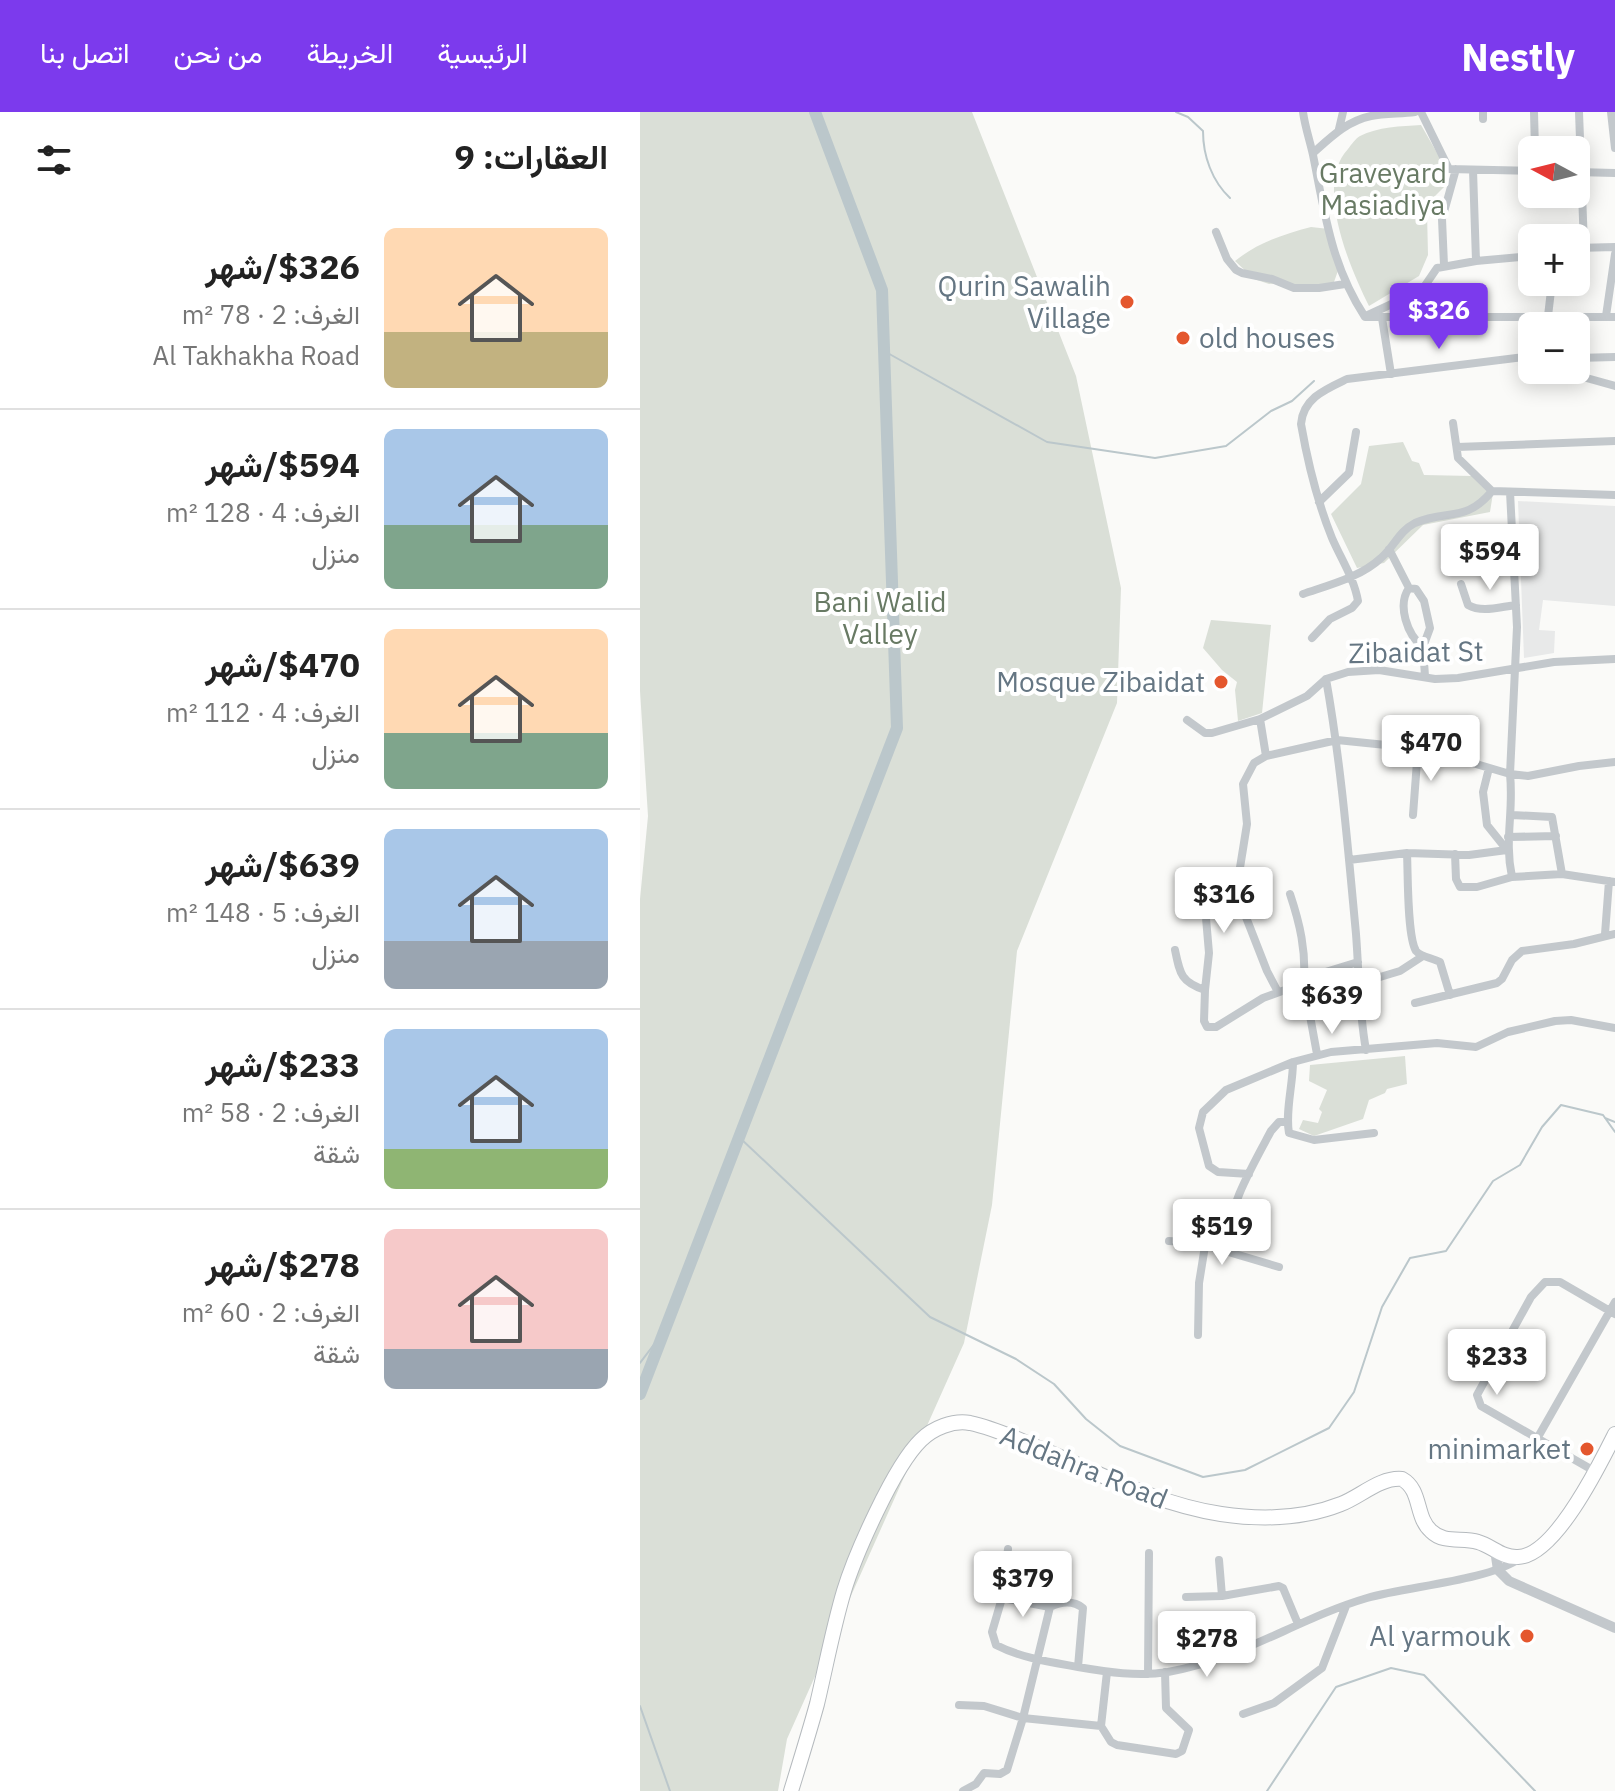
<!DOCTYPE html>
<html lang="ar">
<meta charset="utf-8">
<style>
body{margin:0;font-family:"IBM Plex Sans",Vazirmatn,sans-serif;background:#f2f2f2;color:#222;direction:rtl;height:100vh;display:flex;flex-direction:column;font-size:30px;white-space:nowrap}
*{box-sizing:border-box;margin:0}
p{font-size:26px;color:#767676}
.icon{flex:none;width:44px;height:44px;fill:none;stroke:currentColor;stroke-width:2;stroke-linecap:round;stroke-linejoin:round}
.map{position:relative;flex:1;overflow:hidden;direction:ltr}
.panel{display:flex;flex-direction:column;background:#fff;width:640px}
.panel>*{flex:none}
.needle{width:52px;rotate:277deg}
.fabs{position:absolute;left:878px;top:24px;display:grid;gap:16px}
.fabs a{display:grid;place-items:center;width:72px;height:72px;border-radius:12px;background:#fff;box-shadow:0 4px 20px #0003;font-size:40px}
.price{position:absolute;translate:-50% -68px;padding:0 18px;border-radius:8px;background:#fff;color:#222;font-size:26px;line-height:52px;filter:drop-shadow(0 2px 4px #0008)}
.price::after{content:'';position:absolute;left:50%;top:48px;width:24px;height:18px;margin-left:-12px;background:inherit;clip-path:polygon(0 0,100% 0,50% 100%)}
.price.selected{background:#7c3aed;color:#fff}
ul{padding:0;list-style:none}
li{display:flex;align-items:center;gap:24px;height:200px;padding:0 32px}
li+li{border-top:2px solid #e0e0e0}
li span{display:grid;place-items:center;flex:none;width:224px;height:160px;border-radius:12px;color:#555}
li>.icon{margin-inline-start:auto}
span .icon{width:96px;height:96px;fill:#fffc;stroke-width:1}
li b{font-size:34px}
h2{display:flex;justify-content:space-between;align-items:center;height:96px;padding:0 32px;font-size:34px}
header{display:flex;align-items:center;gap:48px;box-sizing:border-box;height:112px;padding:0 40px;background:#7c3aed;color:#fff}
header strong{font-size:38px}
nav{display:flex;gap:44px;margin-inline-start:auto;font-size:28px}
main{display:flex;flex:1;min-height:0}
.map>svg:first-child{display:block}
.built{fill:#e8e9e9}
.green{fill:#dadfd7}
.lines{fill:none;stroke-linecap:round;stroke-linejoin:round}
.stream{stroke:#bbc7cb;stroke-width:2}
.river{stroke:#bbc7cb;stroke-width:12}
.primary-casing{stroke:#b5babe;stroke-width:16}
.minor{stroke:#c3c8cc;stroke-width:8}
.tertiary{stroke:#c3c8cc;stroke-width:10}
.primary{stroke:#fff;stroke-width:14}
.poi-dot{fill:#e4572e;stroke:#fff;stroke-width:3}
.labels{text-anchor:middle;stroke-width:8;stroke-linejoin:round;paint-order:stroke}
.park-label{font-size:28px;fill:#687a64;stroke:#fff}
.poi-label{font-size:28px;fill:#657683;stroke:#fff;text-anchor:end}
.street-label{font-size:28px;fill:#657683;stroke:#fff}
</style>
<header>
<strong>Nestly</strong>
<nav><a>الرئيسية</a><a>الخريطة</a><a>من نحن</a><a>اتصل بنا</a></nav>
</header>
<main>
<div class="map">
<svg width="975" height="1679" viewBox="0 0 975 1679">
<rect width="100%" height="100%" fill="#fafaf8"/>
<path class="built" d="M 878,389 L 975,394 L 975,494 L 903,488 L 899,518 L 915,519 L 914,541 L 884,546 Z"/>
<path class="green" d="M 0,0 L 332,0 L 436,264 L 481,476 L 477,591 L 377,839 L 352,1093 L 324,1231 L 147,1627 L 138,1679 L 0,1679 L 0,787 L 8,704 L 0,579 Z
M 781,13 L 800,46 L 808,71 L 795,84 L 787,100 L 788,143 L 779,164 L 729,194 C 710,156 674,73 708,37 C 711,33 716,26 720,24 C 737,15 762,14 781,13 Z
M 671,115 L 689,117 L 700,153 L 694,170 L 671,180 L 645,171 L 629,172 L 614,167 L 595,149 C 617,131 644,122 671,115 Z
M 763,330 L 772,349 L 779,351 L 784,363 L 832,364 L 853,381 L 850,400 L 783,413 L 744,451 L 717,456 L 691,402 L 721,372 L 729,334 Z
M 571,508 L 631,513 L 622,601 L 598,609 L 595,578 L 597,570 L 582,558 L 563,536 Z
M 765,944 L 767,972 L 747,977 L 745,981 L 729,988 L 723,1007 L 674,1024 L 659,1017 L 663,1008 L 678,1011 L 682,1000 L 679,997 L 687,978 L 669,969 L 670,953 Z"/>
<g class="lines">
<path class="stream" d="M 536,0 L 548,5 L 563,19 C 563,44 572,69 590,86
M 244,239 L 407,330 L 515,346 L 586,334 L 631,299 L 652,289 L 674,269
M 965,1006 L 975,1010
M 100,1026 L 290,1205 L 376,1247 L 414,1272 L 446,1307 L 480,1334 L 563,1365 L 605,1358 L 689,1316 L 714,1280 L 742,1195 L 770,1146 L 806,1139 L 853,1069 L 880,1053 L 902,1015 L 921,993 L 963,1003 L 975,1020
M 0,1251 L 25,1218
M 0,1594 L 30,1679
M 627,1679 L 696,1575 L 751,1556 L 784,1563 L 895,1679"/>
<path class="river" d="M 0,1282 L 257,616 L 242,178 L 175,0"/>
<defs>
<path id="primary" d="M 151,1679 C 160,1650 169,1621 177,1592 C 186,1554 193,1516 204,1479 C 215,1443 254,1354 281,1328 C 293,1316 313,1308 330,1311 C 354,1316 377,1327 399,1336 C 459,1361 516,1392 581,1402 C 621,1408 663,1407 701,1392 C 720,1385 740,1365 762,1367 C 782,1378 775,1405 791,1419 C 804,1432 822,1425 838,1430 C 852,1434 862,1446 878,1445 C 915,1444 960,1352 975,1322"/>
</defs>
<use href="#primary" class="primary-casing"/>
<path class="minor" d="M 663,0 C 665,15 670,29 673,43 C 685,102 691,153 725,205 L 975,205
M 781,0 L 809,57 L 892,59
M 843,0 L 843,7
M 894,0 L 895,38
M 939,0 L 944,134
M 971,0 L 975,36
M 699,17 L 703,0
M 673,41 C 691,25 707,9 731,4 C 745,1 761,2 775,0
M 833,58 L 836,149
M 936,60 L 975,61
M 576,120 L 587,147 L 596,158 L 602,161 L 632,167 L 654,176 L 679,176 L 705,172
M 936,136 L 975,135
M 804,153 L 802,107 L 816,57
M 728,203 L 782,178 L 797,156 L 836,149 L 892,144
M 908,204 L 912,170
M 966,204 L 975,142
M 742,206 L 751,262
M 936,246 L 975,245
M 935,258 L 943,265 L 975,274
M 813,311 L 818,346 L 852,379
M 817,335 L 975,329
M 870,380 L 877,515 L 870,662 C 874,700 864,728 872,765 L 922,762 L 975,770
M 679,390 L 709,361 L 716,320
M 749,437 L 769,476 C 757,493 767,523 783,535
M 821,472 L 828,493 C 842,501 859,495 876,493
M 769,476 L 776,477 L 784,489 L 790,516 L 783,535 L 785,564
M 663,482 C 689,473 721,465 741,446 C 754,435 759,419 775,411 C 807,397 826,411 852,379 L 975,383
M 672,526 L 690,507 L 712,496 L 718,489 C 714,466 701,447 692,426 C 677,389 668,352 661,312 C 663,286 686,277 707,267 L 892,244
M 686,567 C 701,651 708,737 716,822 C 719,861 719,900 726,938
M 620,607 L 626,644
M 547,608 L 565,621 L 572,621 L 620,607 L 667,584 L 686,567 L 708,560 L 739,558 L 795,567 L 818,566 L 914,550 L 975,547
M 849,656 L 843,680 L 847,713 L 867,738
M 773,703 L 778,636
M 872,703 L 912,705 L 922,762
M 868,725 L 916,724
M 767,741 C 768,760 767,825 776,839 C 781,845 793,846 800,850 L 810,883
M 815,742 L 816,767 L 820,775 L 837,775 L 872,765
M 709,748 L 767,741 L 829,743 L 867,738
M 650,782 C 660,812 666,838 664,871
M 551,797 L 563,801 L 566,806 L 569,841 L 565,878
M 965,822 L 969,769
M 535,838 C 540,862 541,870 565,878 L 564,909 L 567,915 L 576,915 L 623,886 L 664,871 L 677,942
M 664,871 L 679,862 L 718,850
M 720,871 L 760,859 L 783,844
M 638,880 L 627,859 L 602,795 L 598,768 L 607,712 L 603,672 L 614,651 L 626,644 L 697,628 L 785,637 L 870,662 L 888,664 L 939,654 L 975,650
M 775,891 L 857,871 L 862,867 L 872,848 L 882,839 L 934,832 L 975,822
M 653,950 C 653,972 645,1000 649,1021 L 674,1028 L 734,1021
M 609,1062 L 578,1060 L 569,1054 L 559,1016 L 563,1000 L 586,978 L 653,950 L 691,940 L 797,931 L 836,935 L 868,920 L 915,909 L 931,908 L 975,916
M 529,1129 L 558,1131 L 639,1155
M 584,1139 C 590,1092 609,1060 631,1019 L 639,1010 L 647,1010
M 558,1223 L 559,1171 L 565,1134
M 898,1325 L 975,1190
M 956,1360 L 841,1294 L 837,1283 L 891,1185 L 905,1170 L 920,1170 L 975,1202
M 368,1437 L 362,1486 L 352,1520 L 356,1533 C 381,1546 410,1550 438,1555 C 467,1560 498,1565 528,1560 C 599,1548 659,1506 727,1486 C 769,1474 846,1469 879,1447
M 579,1448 L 582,1484
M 546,1485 L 582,1484 L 639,1474 L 643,1476 L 658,1512
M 362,1486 L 410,1495
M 508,1562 L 509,1441
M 319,1593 L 344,1594 L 383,1606 L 461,1614 L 471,1630 L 477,1633 L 536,1642 L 542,1639 L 549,1618 L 526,1596 L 525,1560
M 603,1602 L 634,1591 L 682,1556 L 706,1494
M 461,1614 L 467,1560
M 323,1679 L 336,1672 L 344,1661 L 360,1662 L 367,1658 L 383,1606 L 410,1495 C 420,1490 433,1488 443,1496 L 438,1555"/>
<path class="tertiary" d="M 855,1438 L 858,1458 L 869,1469 L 975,1516"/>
<use href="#primary" class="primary"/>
</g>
<g class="poi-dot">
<circle cx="487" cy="190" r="8"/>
<circle cx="543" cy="226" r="8"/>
<circle cx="581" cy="570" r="8"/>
<circle cx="947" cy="1337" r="8"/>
<circle cx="887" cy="1524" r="8"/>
</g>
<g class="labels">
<g class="park-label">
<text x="743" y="71">Graveyard<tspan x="743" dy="32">Masiadiya</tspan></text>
<text x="240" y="500">Bani Walid<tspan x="240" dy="32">Valley</tspan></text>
</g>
<g class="poi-label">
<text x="471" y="184">Qurin Sawalih<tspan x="471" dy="32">Village</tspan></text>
<text x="559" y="236" text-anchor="start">old houses</text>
<text x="565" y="580">Mosque Zibaidat</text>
<text x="931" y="1347">minimarket</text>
<text x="871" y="1534">Al yarmouk</text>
</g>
<g class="street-label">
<text transform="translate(776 540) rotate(-1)" y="10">Zibaidat St</text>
<text transform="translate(444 1355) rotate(22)" y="10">Addahra Road</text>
</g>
</g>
</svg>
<div class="fabs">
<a><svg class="needle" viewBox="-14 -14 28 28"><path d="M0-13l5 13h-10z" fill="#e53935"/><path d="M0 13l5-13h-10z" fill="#767676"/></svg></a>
<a>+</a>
<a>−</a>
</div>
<b class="price selected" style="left:799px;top:239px">$326</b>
<b class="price" style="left:850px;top:480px">$594</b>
<b class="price" style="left:791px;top:671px">$470</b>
<b class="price" style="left:584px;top:823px">$316</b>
<b class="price" style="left:692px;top:924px">$639</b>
<b class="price" style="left:582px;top:1155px">$519</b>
<b class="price" style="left:857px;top:1285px">$233</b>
<b class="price" style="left:383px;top:1507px">$379</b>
<b class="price" style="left:567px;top:1567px">$278</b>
</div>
<section class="panel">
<h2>العقارات: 9<svg class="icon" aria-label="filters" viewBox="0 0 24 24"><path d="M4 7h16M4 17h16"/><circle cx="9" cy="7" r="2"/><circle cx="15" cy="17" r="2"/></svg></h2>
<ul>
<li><span style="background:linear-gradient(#ffd9b3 65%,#c2b280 0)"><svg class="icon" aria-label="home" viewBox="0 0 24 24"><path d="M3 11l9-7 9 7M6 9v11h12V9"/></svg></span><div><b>$326/شهر</b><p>الغرف: 2 · 78 m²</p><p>Al Takhakha Road</p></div></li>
<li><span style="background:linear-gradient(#a9c7e8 60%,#7fa58c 0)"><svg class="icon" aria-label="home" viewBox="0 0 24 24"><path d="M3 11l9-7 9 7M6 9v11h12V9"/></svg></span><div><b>$594/شهر</b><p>الغرف: 4 · 128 m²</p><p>منزل</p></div></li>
<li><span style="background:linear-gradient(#ffd9b3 65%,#7fa58c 0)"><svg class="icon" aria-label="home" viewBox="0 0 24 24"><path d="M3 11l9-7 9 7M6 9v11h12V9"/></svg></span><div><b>$470/شهر</b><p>الغرف: 4 · 112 m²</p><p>منزل</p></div></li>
<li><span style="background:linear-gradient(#a9c7e8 70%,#9aa5b1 0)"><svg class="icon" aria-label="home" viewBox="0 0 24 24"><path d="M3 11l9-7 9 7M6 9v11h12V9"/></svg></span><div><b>$639/شهر</b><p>الغرف: 5 · 148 m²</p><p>منزل</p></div></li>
<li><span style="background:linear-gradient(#a9c7e8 75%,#8fb573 0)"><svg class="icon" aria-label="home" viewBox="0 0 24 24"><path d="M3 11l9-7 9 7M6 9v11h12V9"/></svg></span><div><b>$233/شهر</b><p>الغرف: 2 · 58 m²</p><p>شقة</p></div></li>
<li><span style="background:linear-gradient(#f6c9c9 75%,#9aa5b1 0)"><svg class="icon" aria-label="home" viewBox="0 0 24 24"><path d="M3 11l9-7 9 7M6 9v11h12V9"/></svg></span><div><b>$278/شهر</b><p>الغرف: 2 · 60 m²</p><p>شقة</p></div></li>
</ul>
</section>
</main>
